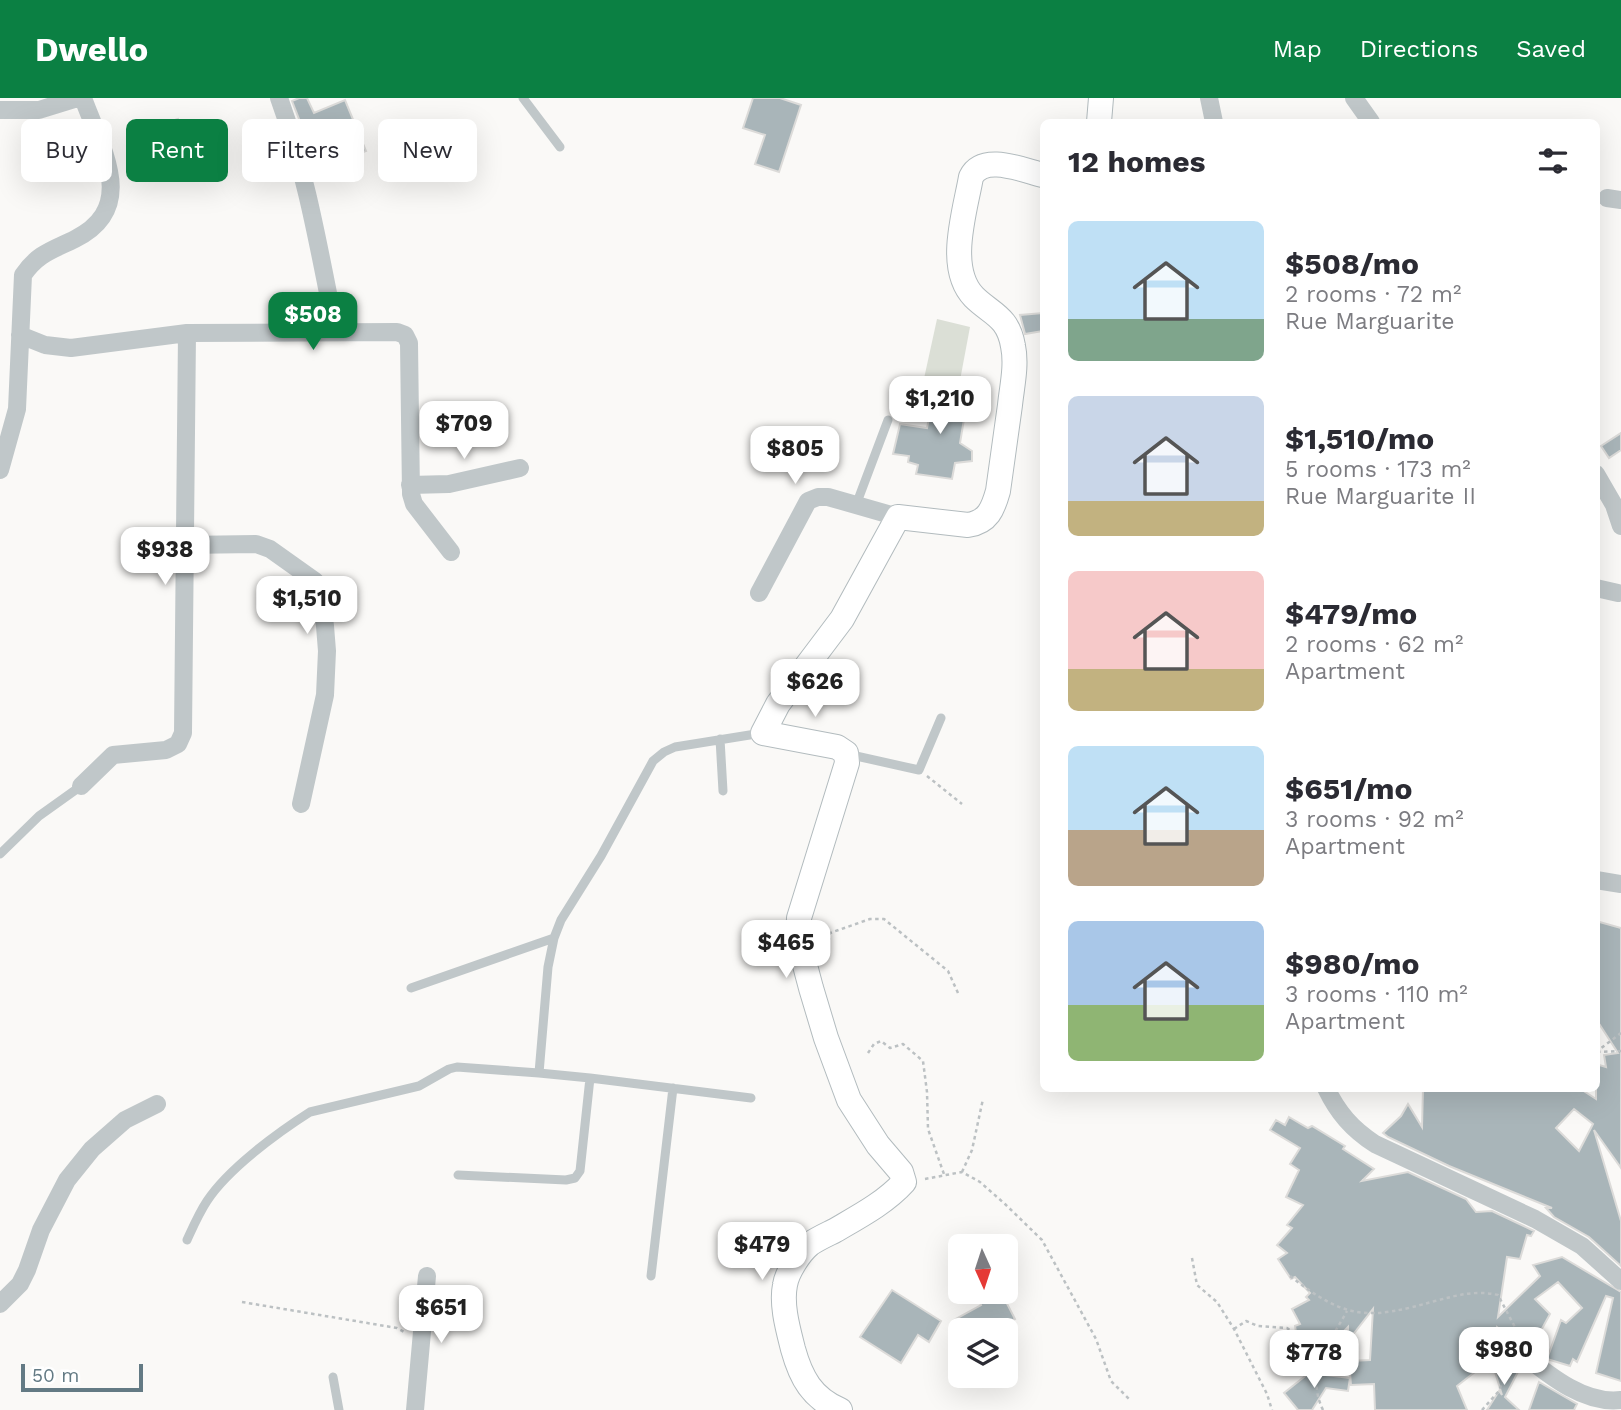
<!DOCTYPE html>
<meta charset="utf-8">
<style>
body{margin:0;font-family:"Work Sans",sans-serif;background:#f2f2f3;color:#2b2b33;height:100vh;display:flex;flex-direction:column;font-size:26px;white-space:nowrap}
*{box-sizing:border-box;margin:0}
p{font-size:23px;color:#7c7c81}
.icon{flex:none;width:38px;height:38px;fill:none;stroke:currentColor;stroke-width:2;stroke-linecap:round;stroke-linejoin:round}
.map{position:relative;flex:1;overflow:hidden}
.side{position:absolute;left:1040px;top:21px;width:560px;height:973px;display:flex;flex-direction:column;background:#fff;border-radius:10px;box-shadow:0 7px 28px #0002}
.side>*{flex:none}
.banner{position:absolute;left:21px;top:21px;width:665px;height:63px;display:flex;gap:14px}
.needle{width:46px;rotate:177deg}
.tools{position:absolute;left:948px;top:1136px;display:grid;gap:14px}
.tools a{display:grid;place-items:center;width:70px;height:70px;border-radius:10px;background:#fff;box-shadow:0 7px 28px #0002;font-size:35px}
.scale{position:absolute;left:21px;bottom:18px;width:122px;box-sizing:border-box;padding-left:7px;border:4px solid #637a84;border-top:0;font-size:19px;line-height:24px;white-space:nowrap;color:#637a84;-webkit-text-stroke:5px #fff;paint-order:stroke}
.price{position:absolute;translate:-50% -60px;padding:0 16px;border-radius:14px;background:#fff;color:#222;font-size:23px;line-height:46px;filter:drop-shadow(0 2px 4px #0008)}
.price::after{content:'';position:absolute;left:50%;top:42px;width:21px;height:16px;margin-left:-10px;background:inherit;clip-path:polygon(0 0,100% 0,50% 100%)}
.price.selected{background:#0b8043;color:#fff}
ul{padding:0;list-style:none}
li{display:flex;align-items:center;gap:21px;height:175px;padding:0 28px}
li span{display:grid;place-items:center;flex:none;width:196px;height:140px;border-radius:10px;color:#555}
li>.icon{margin-inline-start:auto}
span .icon{width:84px;height:84px;fill:#fffc;stroke-width:1}
li b{font-size:30px}
h2{display:flex;justify-content:space-between;align-items:center;height:84px;padding:0 28px;font-size:30px}
.tag{padding:0 24px;border-radius:10px;background:#fff;box-shadow:0 7px 28px #0002;font-size:24px;line-height:63px}
.tag.selected{background:#0b8043;color:#fff}
header{display:flex;align-items:center;gap:42px;box-sizing:border-box;height:98px;padding:0 35px;background:#0b8043;color:#fff}
header strong{font-size:33px}
nav{display:flex;gap:38px;margin-inline-start:auto;font-size:24px}
.map>svg:first-child{display:block}
.green{fill:#dbdfd6}
.building{fill:#a9b5b9;stroke:#dcdbd9;stroke-width:2;fill-rule:evenodd}
.lines{fill:none;stroke-linecap:round;stroke-linejoin:round}
.secondary-casing{stroke:#b2bbbe;stroke-width:26}
.path{stroke:#bcc1c3;stroke-width:2.5;stroke-dasharray:3.5 3.5;stroke-linecap:butt}
.lane{stroke:#c0c7c9;stroke-width:9}
.street{stroke:#c0c7c9;stroke-width:18}
.secondary{stroke:#fff;stroke-width:24}
</style>
<header>
<strong>Dwello</strong>
<nav><a>Map</a><a>Directions</a><a>Saved</a></nav>
</header>
<div class="map">
<svg width="1621" height="1312" viewBox="0 0 1621 1312">
<rect width="100%" height="100%" fill="#faf9f7"/>
<path class="green" d="M 937,221 L 970,229 L 958,293 L 923,285 Z"/>
<path class="building" d="M 299,0 L 307,0 L 314,15 L 345,2 L 366,53 L 319,72 L 292,3 Z
M 753,0 L 780,0 L 801,7 L 779,74 L 755,66 L 765,37 L 743,30 Z
M 178,21 L 192,66 L 163,75 L 156,53 L 148,55 L 141,32 Z
M 1043,215 L 1043,233 L 1025,236 L 1020,217 Z
M 964,292 L 983,296 L 980,317 L 965,315 L 960,345 L 972,353 L 972,363 L 955,365 L 952,381 L 916,376 L 918,367 L 908,364 L 909,358 L 893,356 L 900,326 L 927,330 L 934,296 L 961,300 Z
M 1621,335 L 1621,352 L 1609,360 L 1601,348 Z
M 1596,823 L 1621,830 L 1621,1070 L 1594,1032 L 1621,1123 L 1621,1168 L 1589,1139 L 1554,1119 L 1546,1110 L 1552,1110 L 1449,1068 L 1388,1039 L 1383,1035 L 1401,1018 L 1408,1006 L 1422,1029 L 1423,990 L 1579,990 L 1596,1001 L 1596,966 L 1606,969 L 1604,957 L 1618,955 L 1596,921 ZM 1574,1011 L 1593,1026 L 1579,1053 L 1556,1030 Z
M 1289,1019 L 1308,1030 L 1312,1028 L 1345,1048 L 1343,1051 L 1374,1071 L 1362,1083 L 1408,1074 L 1466,1101 L 1476,1114 L 1492,1113 L 1534,1133 L 1531,1138 L 1527,1137 L 1520,1161 L 1507,1159 L 1498,1219 L 1540,1178 L 1533,1167 L 1562,1159 L 1621,1194 L 1621,1283 L 1596,1275 L 1613,1200 L 1606,1198 L 1577,1264 L 1573,1261 L 1570,1268 L 1547,1261 L 1561,1222 L 1566,1225 L 1582,1210 L 1558,1184 L 1535,1201 L 1550,1216 L 1532,1249 L 1518,1240 L 1512,1241 L 1497,1229 L 1496,1235 L 1485,1248 L 1489,1263 L 1457,1288 L 1467,1312 L 1375,1312 L 1374,1286 L 1351,1287 L 1349,1263 L 1370,1262 L 1373,1211 L 1348,1243 L 1348,1229 L 1312,1266 L 1291,1247 L 1297,1241 L 1295,1228 L 1300,1226 L 1292,1211 L 1309,1202 L 1306,1199 L 1310,1195 L 1295,1179 L 1291,1181 L 1278,1161 L 1287,1155 L 1277,1147 L 1292,1130 L 1287,1127 L 1303,1107 L 1286,1099 L 1299,1072 L 1290,1066 L 1300,1050 L 1270,1032 L 1276,1022 L 1285,1027 Z
M 892,1192 L 941,1223 L 929,1244 L 918,1237 L 901,1265 L 860,1239 Z
M 974,1194 L 1001,1194 L 1015,1221 L 994,1232 L 959,1232 L 954,1222 L 981,1207 Z
M 1492,1264 L 1520,1270 L 1505,1299 L 1519,1312 L 1487,1312 L 1499,1293 L 1502,1297 Z
M 1309,1275 L 1350,1280 L 1348,1293 L 1326,1290 L 1312,1312 L 1298,1312 L 1284,1295 Z
M 1539,1284 L 1577,1306 L 1574,1312 L 1529,1312 Z"/>
<g class="lines">
<defs>
<path id="secondary" d="M 1099,24 L 1101,0
M 840,1312 C 812,1300 801,1280 793,1251 C 788,1231 781,1207 785,1187 C 787,1174 800,1154 810,1146 C 817,1141 826,1137 834,1133 C 858,1119 885,1105 904,1084 L 901,1074 L 878,1047 L 849,1002 L 826,940 L 811,890 L 798,841 L 799,820 L 847,665 L 846,655 L 837,649 L 763,635 L 778,606 L 842,521 L 898,419 L 968,427 C 988,424 993,411 998,393 C 1002,364 1006,336 1010,307 C 1012,288 1017,267 1013,248 C 1008,218 991,216 974,199 C 946,170 965,114 971,79 C 983,55 1022,72 1043,77"/>
</defs>
<use href="#secondary" class="secondary-casing"/>
<path class="path" d="M 927,678 L 962,706
M 824,856 L 827,853 L 830,835 L 870,821 L 884,821 L 948,873 L 958,895
M 1596,954 L 1621,935
M 1597,954 L 1621,953
M 868,955 L 874,946 L 881,943 L 890,950 L 903,946 L 923,963 L 927,994 L 928,1031 L 945,1079
M 962,1074 L 972,1052 L 983,1001
M 925,1081 L 962,1074 L 980,1084 L 1005,1106 L 1042,1142 L 1096,1241 L 1111,1283 L 1129,1301
M 1192,1160 L 1197,1187 L 1217,1204 L 1234,1231 L 1267,1296 L 1272,1312
M 1290,1178 C 1346,1222 1368,1222 1435,1203 C 1458,1197 1475,1192 1498,1197 L 1517,1233
M 242,1204 L 397,1230 L 406,1235
M 1234,1231 L 1246,1223 L 1258,1228 L 1287,1230 L 1324,1258
M 1323,1312 C 1305,1275 1329,1246 1347,1213
M 1482,1312 L 1499,1293 L 1508,1268"/>
<path class="lane" d="M 523,0 L 560,49
M 856,407 L 888,322
M 720,641 L 723,693
M 847,656 L 919,672 L 941,620
M 0,756 L 39,718 L 81,688
M 411,890 L 554,840
M 590,980 L 751,1000
M 458,1077 L 566,1082 L 575,1080 L 580,1073 L 590,980 L 539,975 L 548,869 L 554,840 L 561,822 L 601,758 L 653,663 L 664,654 L 675,649 L 762,635
M 187,1142 C 193,1129 199,1115 207,1103 C 228,1071 277,1035 310,1014 L 419,988 L 449,971 L 457,969 L 539,975
M 651,1178 L 673,990
M 333,1279 L 339,1312"/>
<path class="street" d="M 279,0 C 302,63 315,129 328,195
M 1209,0 L 1214,24
M 1354,0 L 1371,24
M 0,12 L 39,12 L 78,0
M 1607,100 L 1621,102
M 20,237 L 45,247 L 71,250 L 187,235 L 397,234 L 405,237 L 409,245 L 411,396 L 414,406 L 451,454
M 0,372 L 17,311 L 23,177 C 38,155 53,152 75,141 C 139,109 101,50 83,0
M 1596,376 L 1614,407 L 1621,428
M 410,387 L 449,386 L 520,370
M 185,447 L 256,446 L 270,451 L 315,483 L 321,498 L 325,528 L 327,553 L 325,597 L 301,706
M 1596,490 L 1618,495
M 759,495 L 808,403 L 818,399 L 828,399 L 898,419
M 81,688 L 113,657 L 166,652 L 178,646 L 183,635 L 187,235
M 1596,782 L 1621,786
M 1326,990 C 1338,1015 1352,1031 1375,1046 L 1535,1121 L 1582,1148 L 1621,1183
M 0,1206 L 20,1186 L 27,1172 L 41,1132 L 67,1082 L 92,1051 L 125,1022 L 157,1006
M 1516,1251 C 1544,1273 1582,1307 1621,1302
M 415,1312 L 427,1178"/>
<use href="#secondary" class="secondary"/>
</g>
</svg>
<div class="tools">
<a><svg class="needle" viewBox="-14 -14 28 28"><path d="M0-13l5 13h-10z" fill="#e53935"/><path d="M0 13l5-13h-10z" fill="#7c7c81"/></svg></a>
<a><svg class="icon" aria-label="layers" viewBox="0 0 24 24"><path d="M12 4l9 5-9 5-9-5zM3 14l9 5 9-5"/></svg></a>
</div>
<div class="scale">50 m</div>
<b class="price selected" style="left:313px;top:254px">$508</b>
<b class="price" style="left:940px;top:338px">$1,210</b>
<b class="price" style="left:464px;top:363px">$709</b>
<b class="price" style="left:795px;top:388px">$805</b>
<b class="price" style="left:165px;top:489px">$938</b>
<b class="price" style="left:307px;top:538px">$1,510</b>
<b class="price" style="left:815px;top:621px">$626</b>
<b class="price" style="left:786px;top:882px">$465</b>
<b class="price" style="left:762px;top:1184px">$479</b>
<b class="price" style="left:441px;top:1247px">$651</b>
<b class="price" style="left:1504px;top:1289px">$980</b>
<b class="price" style="left:1314px;top:1292px">$778</b>
<div class="banner">
<a class="tag">Buy</a>
<a class="tag selected">Rent</a>
<a class="tag">Filters</a>
<a class="tag">New</a>
</div>
<section class="side">
<h2>12 homes<svg class="icon" aria-label="filters" viewBox="0 0 24 24"><path d="M4 7h16M4 17h16"/><circle cx="9" cy="7" r="2"/><circle cx="15" cy="17" r="2"/></svg></h2>
<ul>
<li><span style="background:linear-gradient(#bfe0f5 70%,#7fa58c 0)"><svg class="icon" aria-label="home" viewBox="0 0 24 24"><path d="M3 11l9-7 9 7M6 9v11h12V9"/></svg></span><div><b>$508/mo</b><p>2 rooms · 72 m²</p><p>Rue Marguarite</p></div></li>
<li><span style="background:linear-gradient(#c9d6e8 75%,#c2b280 0)"><svg class="icon" aria-label="home" viewBox="0 0 24 24"><path d="M3 11l9-7 9 7M6 9v11h12V9"/></svg></span><div><b>$1,510/mo</b><p>5 rooms · 173 m²</p><p>Rue Marguarite II</p></div></li>
<li><span style="background:linear-gradient(#f6c9c9 70%,#c2b280 0)"><svg class="icon" aria-label="home" viewBox="0 0 24 24"><path d="M3 11l9-7 9 7M6 9v11h12V9"/></svg></span><div><b>$479/mo</b><p>2 rooms · 62 m²</p><p>Apartment</p></div></li>
<li><span style="background:linear-gradient(#bfe0f5 60%,#b9a48a 0)"><svg class="icon" aria-label="home" viewBox="0 0 24 24"><path d="M3 11l9-7 9 7M6 9v11h12V9"/></svg></span><div><b>$651/mo</b><p>3 rooms · 92 m²</p><p>Apartment</p></div></li>
<li><span style="background:linear-gradient(#a9c7e8 60%,#8fb573 0)"><svg class="icon" aria-label="home" viewBox="0 0 24 24"><path d="M3 11l9-7 9 7M6 9v11h12V9"/></svg></span><div><b>$980/mo</b><p>3 rooms · 110 m²</p><p>Apartment</p></div></li>
</ul>
</section>
</div>
